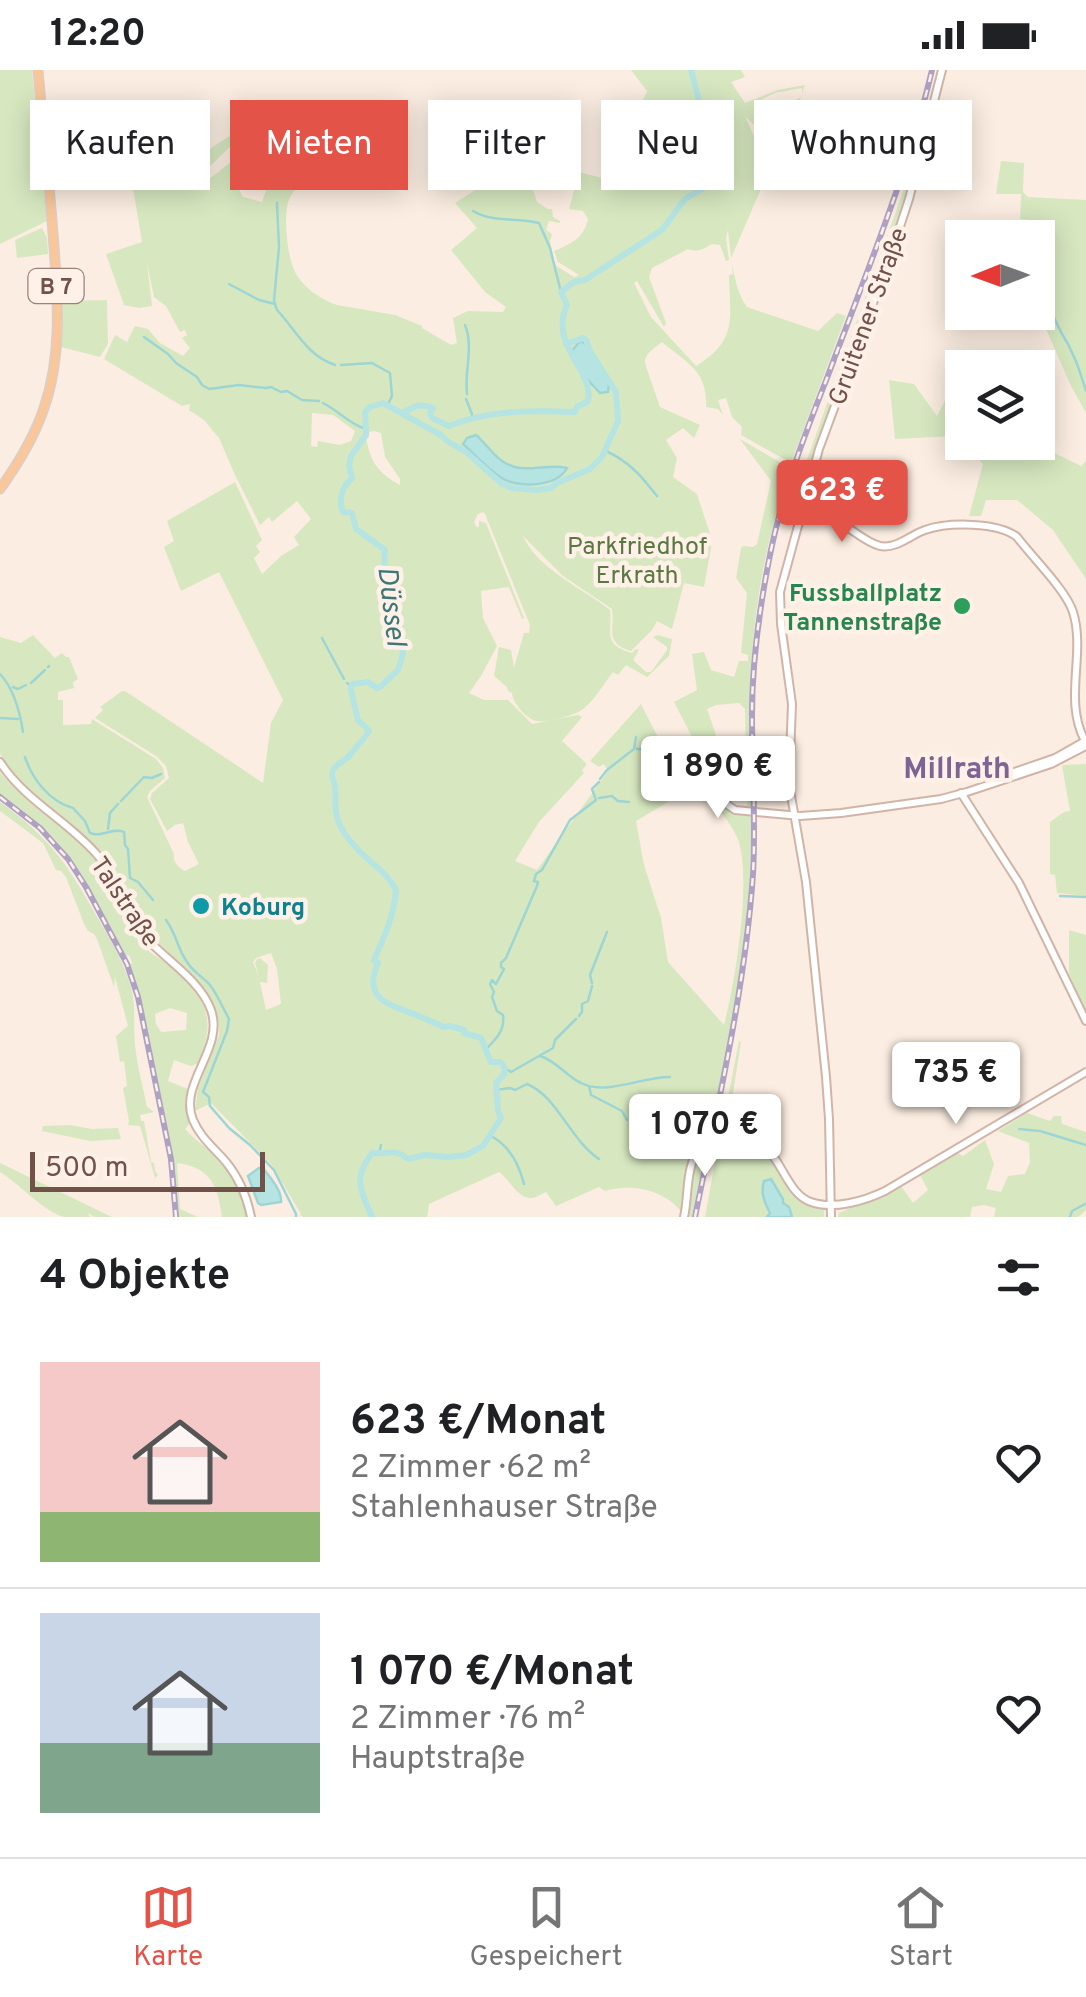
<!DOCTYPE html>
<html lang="de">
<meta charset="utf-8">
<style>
body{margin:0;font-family:Overpass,sans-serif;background:#f6f6f6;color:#202124;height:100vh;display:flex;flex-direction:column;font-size:38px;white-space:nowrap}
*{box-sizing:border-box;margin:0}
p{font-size:32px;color:#757577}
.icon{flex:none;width:55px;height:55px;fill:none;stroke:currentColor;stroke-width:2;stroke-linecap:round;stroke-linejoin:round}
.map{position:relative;height:1147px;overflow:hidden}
.details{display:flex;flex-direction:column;background:#fff;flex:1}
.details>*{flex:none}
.banner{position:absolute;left:30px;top:30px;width:1028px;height:90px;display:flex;gap:20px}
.needle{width:65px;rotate:269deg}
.controls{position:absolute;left:945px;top:150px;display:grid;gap:20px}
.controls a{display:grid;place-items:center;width:110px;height:110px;border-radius:0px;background:#fff;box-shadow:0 5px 25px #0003;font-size:50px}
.scale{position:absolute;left:30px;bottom:25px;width:235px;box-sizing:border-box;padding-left:10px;border:5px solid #725149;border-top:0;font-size:28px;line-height:35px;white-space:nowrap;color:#725149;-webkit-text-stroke:8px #fff1e7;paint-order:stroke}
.price{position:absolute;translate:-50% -85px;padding:0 22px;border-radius:10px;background:#fff;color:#222;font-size:32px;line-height:65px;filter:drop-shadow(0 2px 5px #0008)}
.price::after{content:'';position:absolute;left:50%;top:60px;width:30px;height:22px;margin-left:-15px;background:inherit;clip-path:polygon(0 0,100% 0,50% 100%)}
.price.active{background:#e35348;color:#fff}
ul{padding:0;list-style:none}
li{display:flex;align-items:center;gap:30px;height:250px;padding:0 40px}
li+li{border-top:2px solid #e0e0e0}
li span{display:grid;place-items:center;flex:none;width:280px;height:200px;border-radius:0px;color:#555}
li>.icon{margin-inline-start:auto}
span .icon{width:120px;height:120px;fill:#fffc;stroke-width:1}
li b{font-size:42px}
h2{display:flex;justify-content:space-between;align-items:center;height:120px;padding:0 40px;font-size:42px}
.chip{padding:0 35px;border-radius:0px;background:#fff;box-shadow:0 5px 25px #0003;font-size:35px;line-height:90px}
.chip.active{background:#e35348;color:#fff}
.status{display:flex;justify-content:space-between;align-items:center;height:70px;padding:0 50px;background:#fff;direction:ltr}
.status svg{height:28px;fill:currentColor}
.tabs{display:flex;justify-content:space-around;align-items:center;height:140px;border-top:2px solid #e0e0e0;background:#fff;font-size:28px;color:#757577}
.tabs a{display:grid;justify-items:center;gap:5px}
.tabs .active{color:#e35348}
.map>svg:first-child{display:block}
.green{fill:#d7e8c0;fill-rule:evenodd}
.water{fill:#b6e4e3;stroke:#9dd5d5;stroke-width:2.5}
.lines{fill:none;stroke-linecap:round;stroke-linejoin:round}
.stream{stroke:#9dd5d5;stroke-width:2.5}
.river{stroke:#b6e4e3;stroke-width:6}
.secondary-casing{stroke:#d1b4a8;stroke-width:10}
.primary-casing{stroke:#d8cecc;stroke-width:11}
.secondary{stroke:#fff;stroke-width:6}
.primary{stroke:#f9c79a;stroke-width:8}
.rail-casing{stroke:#aea1c4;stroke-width:6}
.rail{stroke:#fff1e7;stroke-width:2.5;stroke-dasharray:8;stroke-linecap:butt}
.leisure-dot{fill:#2e9e5b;stroke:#fff1e7;stroke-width:4}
.culture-dot{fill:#0f9aa8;stroke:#fff1e7;stroke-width:4}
.labels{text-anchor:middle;stroke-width:9;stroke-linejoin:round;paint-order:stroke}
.shield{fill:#fff1e7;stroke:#9c8178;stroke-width:2.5}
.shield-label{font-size:22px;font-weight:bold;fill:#725149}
.street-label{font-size:25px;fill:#725149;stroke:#fff1e7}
.park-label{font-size:25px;fill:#5a7842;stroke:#fff1e7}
.leisure-label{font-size:25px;font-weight:bold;fill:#27864d;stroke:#fff1e7;text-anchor:end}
.culture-label{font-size:25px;font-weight:bold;fill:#0d838f;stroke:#fff1e7;text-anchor:start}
.water-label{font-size:28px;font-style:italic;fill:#3d7777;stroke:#fff1e7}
.quarter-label{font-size:30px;font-weight:bold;fill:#7d6495;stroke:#fff1e7}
</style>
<div class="status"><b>12:20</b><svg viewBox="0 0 49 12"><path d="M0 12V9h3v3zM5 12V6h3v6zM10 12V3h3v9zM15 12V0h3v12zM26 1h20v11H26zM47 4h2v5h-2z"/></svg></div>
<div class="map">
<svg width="1086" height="1147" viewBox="0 0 1086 1147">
<rect width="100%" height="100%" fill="#fbede1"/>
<path class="green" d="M 0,0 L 32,0 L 47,151 L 0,174 Z
M 631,0 L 741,0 L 745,7 L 731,12 L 745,33 L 778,20 L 805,15 L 802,23 L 802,18 L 775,23 L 760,30 L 763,39 L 757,44 L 762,55 L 761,56 L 753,54 L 745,46 L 759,78 L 763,76 L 760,73 L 754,57 L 764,60 L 769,51 L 766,61 L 771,62 C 776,43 784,37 801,27 L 731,188 C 734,204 737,224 747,237 L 818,261 L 837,243 L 846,246 L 791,393 L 741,365 L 742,357 L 732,347 L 726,328 L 718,330 L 723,345 L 718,339 L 706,337 C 708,301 687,293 662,272 C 657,276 646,283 645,290 C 644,294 658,329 660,337 L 700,355 L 694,368 L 683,358 L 666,370 L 677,388 L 673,407 L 697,424 L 711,467 L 711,478 L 704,517 L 684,513 L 672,559 L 657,551 L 652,560 L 631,581 C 604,573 615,559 612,539 L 563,506 L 523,466 C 538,500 583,518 610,540 C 613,562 601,574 632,583 L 636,579 L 639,580 L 633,590 L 646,602 L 651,602 L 667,580 L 667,577 L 653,567 L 658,565 L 672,569 L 669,586 L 647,607 L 626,595 L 618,605 L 613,602 C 604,613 595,630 583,639 C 577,645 545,653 537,651 C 526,649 513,633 512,623 L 508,621 L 507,617 L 494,606 L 499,577 L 511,580 L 514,598 L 524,563 L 529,563 L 530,555 L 485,444 L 483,442 L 478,444 L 474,452 L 477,458 L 479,456 L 479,451 L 486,453 L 524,548 L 522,549 L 509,517 L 481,521 L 483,548 L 497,576 L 481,606 L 469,623 L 484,630 L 508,630 L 532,654 L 578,645 L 582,647 L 562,671 L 587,694 L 582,700 L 584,703 L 539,752 L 515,791 L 537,800 L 608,701 L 604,694 L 599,697 L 590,691 L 641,634 L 674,699 L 643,695 L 715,709 C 715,735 728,742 752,745 L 749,825 L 744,879 L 734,944 L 692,1147 C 681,1146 682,1141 674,1134 C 656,1118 627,1114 605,1121 L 599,1117 L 556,1136 L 546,1122 C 541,1124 536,1128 531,1128 C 518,1129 509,1109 499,1102 L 429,1134 L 427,1147 L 303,1147 L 301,1145 L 298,1147 L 301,1144 L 271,1094 L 211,1033 L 195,1041 L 198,1018 L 219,965 L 219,954 L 214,935 L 204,918 L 143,858 L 132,841 L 118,807 L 104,784 L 16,707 L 2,688 L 0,683 L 0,567 L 21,573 L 33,565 L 55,588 L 62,583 L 66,587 L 69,587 L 78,609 L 73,612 L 74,618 L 58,622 L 58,630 L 63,630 L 63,655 L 91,654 L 92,649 L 156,689 L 163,698 L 165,708 L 150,721 L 147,727 L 174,784 C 173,793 178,797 185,801 L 199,794 L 188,772 L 183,753 L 175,755 L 167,761 L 150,729 L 152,723 L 169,708 L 166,696 L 156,686 L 95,648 L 103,640 L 100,637 L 122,621 L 125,621 L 263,713 L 271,653 L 283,630 L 219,502 L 181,521 L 164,477 L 174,471 L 167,451 L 235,412 L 262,470 L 256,476 L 260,482 L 254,488 L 262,504 L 281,486 L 299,475 L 294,467 L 311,449 L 297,431 L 272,452 L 269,447 L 260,455 L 235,405 L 219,368 L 204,350 L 189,340 L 190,334 L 182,336 L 104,289 L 115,265 L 127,272 L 135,256 L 148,259 L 160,273 L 183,286 L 190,278 L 182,268 L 187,265 L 185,260 L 180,262 L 166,236 L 154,227 L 147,193 L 152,236 L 139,238 L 124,235 L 106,184 L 142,172 L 133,118 L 191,91 L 231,65 L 237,70 L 202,104 L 209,109 L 232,91 L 239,102 L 233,108 L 243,127 L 262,132 L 270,109 L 282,95 L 300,114 C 296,119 293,122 290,127 C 282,143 287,193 298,207 C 307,220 322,230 337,235 L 395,245 L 422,256 L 422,258 L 451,275 L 457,273 L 453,248 L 468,241 L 503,242 L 506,237 L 485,222 L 451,180 L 477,158 L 455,133 L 498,105 L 532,117 L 537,132 L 548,139 L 552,139 L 553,147 L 560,151 L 560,153 L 549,151 L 546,160 L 552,164 L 550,171 L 555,195 L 574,207 L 579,205 L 558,192 L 554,181 C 571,174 584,168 588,149 L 583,141 L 569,139 L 579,102 L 610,110 L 629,108 C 618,75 634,51 647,21 ZM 687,56 L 698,57 C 709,78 705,110 682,121 L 671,113 ZM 728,160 L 733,204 L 729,205 C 730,249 738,270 696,296 L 651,247 L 634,213 L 637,211 L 664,257 L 666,253 L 649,207 L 652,198 L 688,179 C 698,183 703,179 712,174 L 720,175 L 726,191 L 729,190 L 726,168 ZM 580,271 L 583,272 L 609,314 L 604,324 L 594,319 L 574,277 ZM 312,343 L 333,345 L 355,361 L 351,371 L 340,375 L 318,371 L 317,377 L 311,376 ZM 374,361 L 381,363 L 385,387 L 400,409 L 400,415 C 378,403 368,390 366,363 ZM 482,368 C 503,407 527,396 563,396 L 566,398 L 565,404 C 513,423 499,410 463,374 ZM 693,717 L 709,719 C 715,737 729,750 737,767 C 753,805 735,913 724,955 L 668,892 L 661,848 L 644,795 L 636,751 ZM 271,883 L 277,899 L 281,934 L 266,940 L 260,912 L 267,913 L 268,895 L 260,888 L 257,889 L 255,893 L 259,906 L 253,892 L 256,888 ZM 682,1046 L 697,1061 L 683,1082 L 669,1072 L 668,1058 Z
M 922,69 L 895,169 L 809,400 L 804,398 Z
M 1001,91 L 1024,93 L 1023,122 L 1028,127 L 1086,130 L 1086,343 L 1071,316 L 1038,241 L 1038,169 L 1044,151 L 1020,149 L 1021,124 L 996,124 Z
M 42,158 L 47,168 L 48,184 L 17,188 L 15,170 Z
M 56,165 L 61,231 L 107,230 L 108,274 L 100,287 L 61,277 L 59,274 Z
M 889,310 L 914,314 L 937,346 L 952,317 L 956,316 L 962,322 L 962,371 L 957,366 L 895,369 Z
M 740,369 L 790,398 C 770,458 756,522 752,585 C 748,636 751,687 752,738 L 747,738 L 745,639 L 739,633 L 716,635 L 707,639 L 716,665 L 716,704 L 707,705 L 692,667 L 674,632 L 697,620 L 692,584 L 704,582 L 711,600 L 734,607 L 739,591 L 748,591 L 748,585 L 741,583 L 747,523 L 736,508 L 741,478 L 743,476 L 753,477 L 757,474 L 771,411 Z
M 964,373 L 1034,373 L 1081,396 L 1086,391 L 1086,509 L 1053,460 L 1017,430 L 986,430 L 981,446 L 969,446 L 983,394 Z
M 1086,694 L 1086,826 L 1057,823 L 1055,805 L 1050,804 L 1050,752 L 1064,742 L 1070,741 L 1062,695 Z
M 0,702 C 27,734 64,755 92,785 C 117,812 122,852 147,879 C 152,885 160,888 166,893 C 204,926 218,942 199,993 L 191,996 L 174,990 L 168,1011 L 188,1019 L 185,1032 L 190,1053 L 185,1059 C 195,1070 206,1077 217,1087 C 235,1103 242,1125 249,1147 L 222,1147 C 218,1117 211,1097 177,1093 L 180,1139 L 198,1147 L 178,1147 L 174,1099 L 164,1040 L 139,923 L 130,895 L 132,892 L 129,885 L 125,886 C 103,844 83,799 50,764 C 35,749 17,737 0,724 ZM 170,938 L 187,943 L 186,960 L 161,962 L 156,954 L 155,944 Z
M 0,732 C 51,768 69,797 99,850 C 112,872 126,897 132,921 C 136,940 133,957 135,975 C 137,996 143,1016 147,1037 L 154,1042 L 140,1045 L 141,1051 L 144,1051 L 151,1092 L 154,1093 L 155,1101 L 158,1105 L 155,1108 L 140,1056 L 128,1055 L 129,1051 L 123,1018 L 127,1016 L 124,991 L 120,992 L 116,966 L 128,956 L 115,907 L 114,917 L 97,869 L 94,864 L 88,861 L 84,854 L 66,807 L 61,801 L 56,800 L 43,773 L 0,741 Z
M 1069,860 L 1086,865 L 1086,944 L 1069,903 Z
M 739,971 L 741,972 L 728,1054 L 775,1062 L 775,1080 C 759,1065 744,1061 722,1059 Z
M 1027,1043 L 1050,1051 L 1054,1046 L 1061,1046 L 1062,1054 L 1086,1062 L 1086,1140 L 1078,1147 L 994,1147 L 996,1138 L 984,1135 L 972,1137 L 970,1147 L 838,1147 L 839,1143 L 901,1116 L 913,1133 L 928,1120 L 919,1103 L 956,1082 L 963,1086 L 985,1070 L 994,1094 L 986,1119 L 1001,1122 L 1008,1106 L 1025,1104 L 1030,1092 L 1029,1073 L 998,1061 Z
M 70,1055 L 92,1059 L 118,1058 L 121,1069 L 90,1071 L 42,1061 L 43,1056 Z
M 719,1070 L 741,1070 L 762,1078 L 799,1129 L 809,1136 L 824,1139 L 824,1147 L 705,1147 Z
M 0,1093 L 112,1147 L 94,1147 L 88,1143 L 90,1147 C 82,1147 71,1147 64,1147 C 44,1142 20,1114 0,1102 Z"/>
<path class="water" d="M 580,271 L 585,273 L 609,314 L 608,322 L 600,323 L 585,307 L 572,281 Z
M 476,365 C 487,374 493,387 507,394 C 526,404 547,393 567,398 C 557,417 517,419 500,407 C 487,398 475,385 463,374 L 467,368 Z
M 259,1098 L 263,1098 C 270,1108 282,1120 281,1132 L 261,1135 L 258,1133 L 248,1106 Z
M 771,1109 L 783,1129 L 783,1133 L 789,1137 L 792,1147 L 767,1147 L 770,1143 C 765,1133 760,1123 764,1111 Z"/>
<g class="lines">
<path class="stream" d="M 473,141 C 493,153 516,147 539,153 L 550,178 L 561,222
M 229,214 L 259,230 L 275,234 L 277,240 C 296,260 306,285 335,295
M 1038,219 C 1049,232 1053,247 1061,262 C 1073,281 1079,298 1086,321
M 275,234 L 274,230 L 279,177 L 277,133
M 465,255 C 474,276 464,302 467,324
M 144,267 L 168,284 L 176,293 L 197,307 L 202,315 L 209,319 L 239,315 L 266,318 L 271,317 L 281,322 L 287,321 L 302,330 L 319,331
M 341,295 L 372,293 L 390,303 L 392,326 L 388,334
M 466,329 L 472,344 L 472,348
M 323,333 C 339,341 349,354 366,359
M 606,381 C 630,392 642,407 657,426
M 322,568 L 344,609
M 48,597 L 49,596
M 0,604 C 14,619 20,642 23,662
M 31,613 L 45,600
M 347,613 L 351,616
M 13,617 L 18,619 L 26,615
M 0,648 L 18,649
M 637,679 L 650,680
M 25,687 C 32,709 50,732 73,738 L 85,751 L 90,763 C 102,768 112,757 124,762 L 125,775 L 128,779 L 130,808 L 138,812 L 153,830
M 600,709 L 607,700 L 634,679 L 636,667
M 599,728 L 612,726 L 618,731 L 629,732
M 121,731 L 144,707 L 152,708 L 161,704
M 108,759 L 110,743 L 118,734
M 1060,826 L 1086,827
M 166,850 C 177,865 177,878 187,892 C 193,902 203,907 210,915 C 217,924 223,938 229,949 L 227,961 L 203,1022 L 209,1027 L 210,1036 L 229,1058 L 250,1075 L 274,1100 L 296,1144 L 296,1147
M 592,913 L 590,905 L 607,862
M 579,946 L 582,942 L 582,934 L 588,931 L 592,916
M 485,980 C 496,969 505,961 503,945 L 497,941 L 492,927 L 494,922 L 490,914 L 492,910 L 496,914 L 504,899 L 501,897 L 501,893 L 506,888 L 537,816 L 538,812 L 534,811 L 536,804 L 542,800 L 570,750 L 596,730 L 592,719 L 599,712
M 540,986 C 557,991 566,1006 581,1013 C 606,1026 645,1006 670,1007
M 505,998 L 511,1002 L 553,978 L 555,970 L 576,949
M 589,1016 L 591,1025 L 622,1041 L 627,1050
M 496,1020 L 510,1018 L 515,1020 L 527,1014 C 557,1026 571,1071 599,1089
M 1019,1059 L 1040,1061 L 1086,1075
M 491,1066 C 510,1076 519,1094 524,1114
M 379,1084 L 381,1075
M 1070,1147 L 1072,1141 L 1085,1134"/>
<path class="river" d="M 403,343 C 414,336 420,333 433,338 L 430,343 L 432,348 L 449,356 C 488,340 533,340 575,342 L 577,337 L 588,331 C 595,301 548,275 567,235 L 561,222 L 574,212 L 585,210 L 662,160 L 685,129 L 717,110 L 713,62 L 708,47 L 702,42 L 691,0
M 372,1147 C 361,1120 352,1109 372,1083 C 390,1085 393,1077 408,1089 L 425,1085 L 448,1087 L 466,1085 L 483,1076 L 501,1048 L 498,1041 L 496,1013 L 504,1004 L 505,998 L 500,992 L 491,992 L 481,968 L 464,963 L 464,960 L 450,956 L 444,957 C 436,954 429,950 421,947 C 393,935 361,932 378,893 L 374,890 C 384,868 394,846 396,820 C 390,808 380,799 370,791 C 358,781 340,762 337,747 C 334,737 336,726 335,716 C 334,709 330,707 333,701 C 335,694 345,691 350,685 C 356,677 364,669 369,661 L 358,650 L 351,621 L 352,614 L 368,612 L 377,618 L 380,617 L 398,600 L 403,584 L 399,543 L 387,518 L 384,502 L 385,480 L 356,459 L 352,443 L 343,442 C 338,429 342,417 352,408 L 349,396 L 351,386 L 366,365 L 365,342 L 370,337 L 383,333 L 441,365 L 447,371 L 466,382 L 502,414 L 512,418 L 536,420 L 551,418 L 557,413 L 590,399 L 602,387 L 618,351 L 616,322 L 590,281 L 586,270 L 583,268 L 566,274"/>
<defs>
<path id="secondary" d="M 801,438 C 814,442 827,447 839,452 C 852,459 865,472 880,476 C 897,479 910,465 925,460 C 948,452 998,452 1017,467 C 1032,487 1066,520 1073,542 C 1086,584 1063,630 1085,671
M 0,692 C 25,731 70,752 99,787 C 119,811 125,843 145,867 C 166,890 200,910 211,940 C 225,979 178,1013 193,1050 C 200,1067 214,1078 226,1092 C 239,1108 247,1127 251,1147
M 1000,707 L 1055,688 L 1085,671
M 718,713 L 719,726 L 722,731 L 735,740 L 800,746 L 841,743 L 941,729 L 967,722 L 1051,694 L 1086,676
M 961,723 L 1019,813 L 1086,951
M 684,1147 C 691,1116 681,1073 725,1066 C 781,1056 778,1121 811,1132 C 834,1140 864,1131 885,1121 L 1086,1002
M 831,1147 L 829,1049 L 826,1007 L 806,812 L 789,714 L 792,634 L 781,554 L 780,522 L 819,379 L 890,187 L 909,129 L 942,0"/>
<path id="primary" d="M 0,419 C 18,394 34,368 44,338 C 62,286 58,231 54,177 C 50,118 43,59 38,0"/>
</defs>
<use href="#secondary" class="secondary-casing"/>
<use href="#primary" class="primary-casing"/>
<use href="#secondary" class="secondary"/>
<use href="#primary" class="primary"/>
<defs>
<path id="rail" d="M 0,727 L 40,758 L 68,789 L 86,817 L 127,894 L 138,927 L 171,1089 L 176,1147
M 695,1147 C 718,1033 745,920 753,804 C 756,751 752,698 752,645 C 752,590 760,534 771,480 C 783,421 805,364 827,308 C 865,206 907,106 932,0"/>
</defs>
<use href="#rail" class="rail-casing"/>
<use href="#rail" class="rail"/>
</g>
<circle class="leisure-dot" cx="962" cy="536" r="10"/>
<circle class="culture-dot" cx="201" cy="836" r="10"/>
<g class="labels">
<rect class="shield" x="28.5" y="199" width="55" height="34" rx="8"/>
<g class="shield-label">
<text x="56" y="224">B 7</text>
</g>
<g class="street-label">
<text transform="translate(867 246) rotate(-70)" y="9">Gruitener Straße</text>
<text transform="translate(126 831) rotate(56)" y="9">Talstraße</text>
</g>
<g class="park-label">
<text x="637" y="484">Parkfriedhof<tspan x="637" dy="29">Erkrath</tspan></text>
</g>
<g class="leisure-label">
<text x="942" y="531">Fussballplatz<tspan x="942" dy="29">Tannenstraße</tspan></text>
</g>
<g class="culture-label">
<text x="221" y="845">Koburg</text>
</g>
<g class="water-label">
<text transform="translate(393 536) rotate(83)" y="10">Düssel</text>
</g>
<g class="quarter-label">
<text x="957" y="708">Millrath</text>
</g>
</g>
</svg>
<div class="controls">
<a><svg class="needle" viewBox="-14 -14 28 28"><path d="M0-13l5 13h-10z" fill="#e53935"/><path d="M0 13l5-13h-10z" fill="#757577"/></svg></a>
<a><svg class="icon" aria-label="layers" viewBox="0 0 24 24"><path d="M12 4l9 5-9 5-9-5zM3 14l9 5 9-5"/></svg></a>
</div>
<div class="scale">500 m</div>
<b class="price active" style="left:842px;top:475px">623 €</b>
<b class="price" style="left:718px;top:751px">1 890 €</b>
<b class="price" style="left:956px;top:1057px">735 €</b>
<b class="price" style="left:705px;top:1109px">1 070 €</b>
<div class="banner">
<a class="chip">Kaufen</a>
<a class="chip active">Mieten</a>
<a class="chip">Filter</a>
<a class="chip">Neu</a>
<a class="chip">Wohnung</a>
</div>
</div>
<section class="details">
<h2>4 Objekte<svg class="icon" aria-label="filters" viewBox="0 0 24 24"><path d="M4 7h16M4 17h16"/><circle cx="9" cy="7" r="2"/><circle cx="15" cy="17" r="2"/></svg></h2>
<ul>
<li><span style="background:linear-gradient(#f6c9c9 75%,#8fb573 0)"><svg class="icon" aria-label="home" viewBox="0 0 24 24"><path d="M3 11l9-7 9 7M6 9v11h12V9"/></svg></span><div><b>623 €/Monat</b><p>2 Zimmer · 62 m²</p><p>Stahlenhauser Straße</p></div><svg class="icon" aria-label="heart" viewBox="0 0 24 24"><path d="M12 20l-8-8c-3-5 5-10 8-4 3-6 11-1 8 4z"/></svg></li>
<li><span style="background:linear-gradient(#c9d6e8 65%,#7fa58c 0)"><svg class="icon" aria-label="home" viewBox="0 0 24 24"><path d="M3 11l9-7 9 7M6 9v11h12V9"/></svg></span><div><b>1 070 €/Monat</b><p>2 Zimmer · 76 m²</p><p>Hauptstraße</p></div><svg class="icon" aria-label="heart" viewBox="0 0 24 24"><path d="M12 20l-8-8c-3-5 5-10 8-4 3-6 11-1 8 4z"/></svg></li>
</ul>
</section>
<nav class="tabs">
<a class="active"><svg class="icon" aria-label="map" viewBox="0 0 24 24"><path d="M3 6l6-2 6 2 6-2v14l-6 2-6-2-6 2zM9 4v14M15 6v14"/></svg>Karte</a>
<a><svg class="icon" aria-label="saved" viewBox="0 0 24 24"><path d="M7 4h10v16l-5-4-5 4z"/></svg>Gespeichert</a>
<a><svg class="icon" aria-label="home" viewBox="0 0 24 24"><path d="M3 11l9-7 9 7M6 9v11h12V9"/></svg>Start</a>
</nav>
